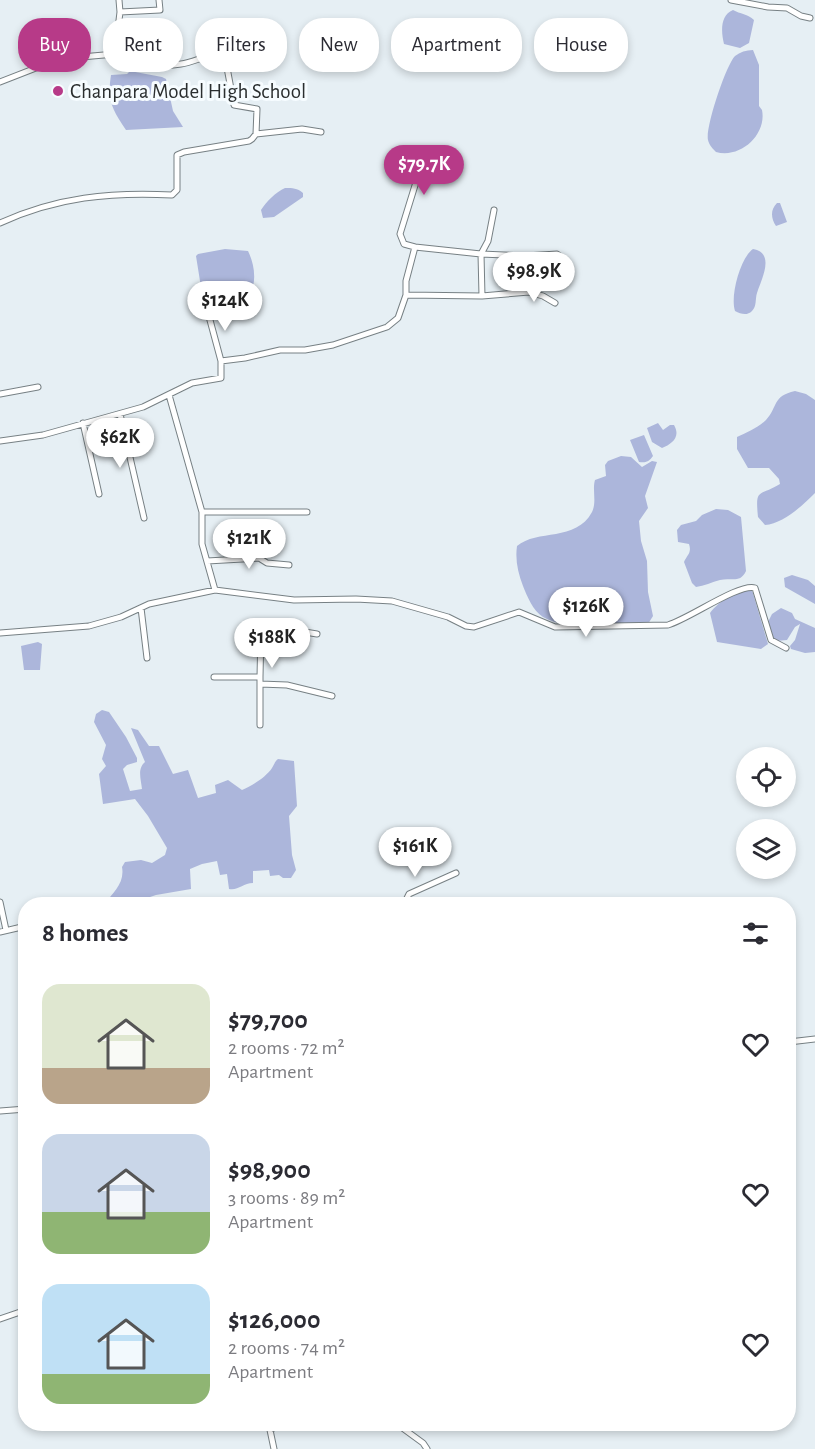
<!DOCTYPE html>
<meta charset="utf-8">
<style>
body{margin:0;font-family:"Alegreya Sans",sans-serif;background:#f7f7f7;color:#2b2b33;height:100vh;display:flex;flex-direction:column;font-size:22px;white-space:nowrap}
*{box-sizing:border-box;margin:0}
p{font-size:20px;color:#7c7c81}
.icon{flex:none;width:33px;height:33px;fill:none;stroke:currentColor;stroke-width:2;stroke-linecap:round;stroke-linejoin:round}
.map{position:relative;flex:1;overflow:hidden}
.panel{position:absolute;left:18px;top:897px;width:778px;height:534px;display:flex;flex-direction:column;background:#fff;border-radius:24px;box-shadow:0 3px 9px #0003}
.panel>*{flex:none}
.banner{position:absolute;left:18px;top:18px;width:780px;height:54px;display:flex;gap:12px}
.tools{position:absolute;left:736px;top:747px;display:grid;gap:12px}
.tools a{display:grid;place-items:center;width:60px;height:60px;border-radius:50%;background:#fff;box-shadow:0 3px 9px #0003;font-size:30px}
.price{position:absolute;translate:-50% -51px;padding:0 14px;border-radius:21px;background:#fff;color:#222;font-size:20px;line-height:39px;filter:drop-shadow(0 2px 3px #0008)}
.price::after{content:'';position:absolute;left:50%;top:36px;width:18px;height:14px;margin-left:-9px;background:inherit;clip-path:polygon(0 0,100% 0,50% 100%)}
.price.active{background:#b73a88;color:#fff}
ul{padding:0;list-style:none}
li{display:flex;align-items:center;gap:18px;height:150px;padding:0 24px}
li span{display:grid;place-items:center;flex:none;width:168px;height:120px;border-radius:18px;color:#555}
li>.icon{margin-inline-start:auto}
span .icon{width:72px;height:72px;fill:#fffc;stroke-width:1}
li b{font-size:26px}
h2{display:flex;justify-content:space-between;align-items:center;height:72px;padding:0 24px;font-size:26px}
.pill{padding:0 21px;border-radius:24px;background:#fff;box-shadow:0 3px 9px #0003;font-size:21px;line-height:54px}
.pill.active{background:#b73a88;color:#fff}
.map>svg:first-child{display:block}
.water{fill:#acb6db}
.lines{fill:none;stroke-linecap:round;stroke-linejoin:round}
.minor-casing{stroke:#778084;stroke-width:7}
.minor{stroke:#fff;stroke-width:5}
.poi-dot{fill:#b73a88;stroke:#f6fcff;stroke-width:2}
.labels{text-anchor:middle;stroke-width:6;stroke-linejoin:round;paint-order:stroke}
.poi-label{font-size:21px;fill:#2a2e2f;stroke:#f6fcff;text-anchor:start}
</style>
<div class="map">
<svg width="815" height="1449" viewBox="0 0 815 1449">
<rect width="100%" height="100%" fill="#e6eff4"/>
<path class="water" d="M 733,10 C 740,14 748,14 754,20 L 749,43 L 740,48 L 724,44 C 721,32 720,15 733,10 Z
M 753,50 L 759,65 L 759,106 L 762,110 C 767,135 740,159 716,152 C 713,149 709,145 708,140 C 705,128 726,65 735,56 C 740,52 746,50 753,50 Z
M 130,71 L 162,77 L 166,79 L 173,111 L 183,127 L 126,130 C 112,109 107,101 111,75 L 127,74 Z
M 285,188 C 293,188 297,188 303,193 L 303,197 L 274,217 L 263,218 L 261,210 C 266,202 276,192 285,188 Z
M 777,203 L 780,203 L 787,222 L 776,226 C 771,218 770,210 777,203 Z
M 225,249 L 248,251 C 253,261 256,275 253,286 L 242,294 C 227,292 220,304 205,301 L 200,281 L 196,256 L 198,254 Z
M 753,249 C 776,253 761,280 757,293 C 755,299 757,306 752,311 C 747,316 741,314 735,311 C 730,297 740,258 753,249 Z
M 795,391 L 806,394 L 815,400 L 815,493 C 803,505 783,524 765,525 L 758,517 C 755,487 759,497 780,484 L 779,479 L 769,468 L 748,468 L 737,449 L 737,437 C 746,433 758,428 766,420 C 778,407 772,396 795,391 Z
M 658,423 L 663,430 L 670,425 L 674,425 C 681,437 672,444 662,448 L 652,442 L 647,428 Z
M 644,435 L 653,456 C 649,462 645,463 639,462 L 630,440 Z
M 621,456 L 631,457 L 642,467 L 652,461 L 657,462 L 645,496 L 648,508 L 639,521 L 641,541 L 647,561 L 648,592 L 653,616 L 648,624 C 617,624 569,632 543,617 C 533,611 527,596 523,586 C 518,573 515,560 517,546 C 537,529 576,542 592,512 C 597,502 592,490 595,480 L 606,476 L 605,465 L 608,461 Z
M 716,509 L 728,510 L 741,517 L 746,571 C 740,584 731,577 720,580 C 712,582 704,586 696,587 L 692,583 L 684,562 C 687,555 692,553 689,544 L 678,542 L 677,530 L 681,525 L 696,521 L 702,515 Z
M 792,575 L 808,580 L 815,586 L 815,604 L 785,587 L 784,578 Z
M 752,590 L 768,644 L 761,649 L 717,642 L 710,613 C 719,601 737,590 752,590 Z
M 781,608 L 792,613 L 795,619 L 815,628 L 815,652 L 805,653 L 791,649 L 790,646 L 795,640 L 800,624 L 795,627 L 787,640 L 776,641 L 773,638 L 768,622 L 772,614 Z
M 38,642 L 42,644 L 40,670 L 24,670 L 21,646 Z
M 102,710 L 109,712 L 126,737 L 137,758 L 137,762 L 127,765 L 123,769 L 130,791 L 142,789 C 141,779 137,769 145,762 L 131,728 L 138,730 L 149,746 L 159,746 L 173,774 L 188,770 L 198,798 L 216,793 L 215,785 L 228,780 L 242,790 C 252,786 266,777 272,768 C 274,765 275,761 278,759 L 294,761 L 297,806 L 289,816 L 292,855 L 296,870 L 291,878 L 283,878 L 279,875 L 270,876 L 269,870 L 253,871 L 253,883 C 243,883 238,891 229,889 L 227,874 L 220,875 L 217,861 L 202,864 L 190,869 L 191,889 L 156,895 L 141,900 L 142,904 L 104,904 C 113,893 125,883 122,867 L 125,862 L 141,860 L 152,863 L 165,855 L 167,848 L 148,816 L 135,799 L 103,804 L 99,774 L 106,766 L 102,759 L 106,745 L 94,722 L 96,714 Z"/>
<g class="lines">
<defs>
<path id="minor" d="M 731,0 L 768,7 L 787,8 L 801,16 L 810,18
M 120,12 L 160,10 L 159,0
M 115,54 C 134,62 159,68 181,64 C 195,62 207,54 222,54 L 225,57 L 234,105 L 257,109 L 256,134
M 0,82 L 59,59 L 115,54 L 120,12 L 119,0
M 0,223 C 57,197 110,192 172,195 L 177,190 L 177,155 L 184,152 L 249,141 L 252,139 L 256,134 L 302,129 L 321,132
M 415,247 L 404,244 L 400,234 L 421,166 L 424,150
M 529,292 L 543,296 L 555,303
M 406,295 L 482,296 L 481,254 L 526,256 L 557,254 L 561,257 L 562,275
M 482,296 L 529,292 L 526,256
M 207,309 L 221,361
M 0,394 L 38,387
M 169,395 L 202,512 L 202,544 L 215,590
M 120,414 L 144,518
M 83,423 L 99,494
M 0,441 L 43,435 L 143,407 L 192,383 L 221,378 L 221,361 L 245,358 L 280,350 L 305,350 L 333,345 L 387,327 L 398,318 L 406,295 L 406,281 L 415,247 L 481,254 L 488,241 L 494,210
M 202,512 L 307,512
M 207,561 L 259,558 L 267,563 L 289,565
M 141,608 L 147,658
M 0,633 L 89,626 L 121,617 L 149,604 L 215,590 L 294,600 L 356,599 L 392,601 L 448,617 L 466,626 L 474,627 L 519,612 L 555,627 L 668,625 C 689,619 739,583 755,588 L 771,640 L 786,648
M 214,677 L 260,677 L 261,630 L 268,626 L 317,634
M 260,677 L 260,684 L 287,685 L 332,696
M 260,725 L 260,684
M 0,902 L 6,930
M 404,904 L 409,894 L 456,873
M 0,932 L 26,926
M 789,1042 L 815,1039
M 0,1111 L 26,1109
M 0,1319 L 26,1310
M 397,1424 L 423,1443 L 427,1449
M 274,1449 L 270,1430 L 280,1424"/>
</defs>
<use href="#minor" class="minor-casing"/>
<use href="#minor" class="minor"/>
</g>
<circle class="poi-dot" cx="58" cy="91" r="6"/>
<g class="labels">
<g class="poi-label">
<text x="70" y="98">Chanpara Model High School</text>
</g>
</g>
</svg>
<div class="tools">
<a><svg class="icon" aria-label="locate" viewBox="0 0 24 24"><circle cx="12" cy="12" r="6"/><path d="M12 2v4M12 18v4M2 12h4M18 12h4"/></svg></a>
<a><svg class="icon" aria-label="layers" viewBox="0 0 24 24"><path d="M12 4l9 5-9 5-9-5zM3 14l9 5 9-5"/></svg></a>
</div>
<b class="price active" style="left:424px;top:196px">$79.7K</b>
<b class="price" style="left:534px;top:303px">$98.9K</b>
<b class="price" style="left:225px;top:332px">$124K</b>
<b class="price" style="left:120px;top:469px">$62K</b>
<b class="price" style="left:249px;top:570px">$121K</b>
<b class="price" style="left:586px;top:638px">$126K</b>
<b class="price" style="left:272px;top:669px">$188K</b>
<b class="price" style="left:415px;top:878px">$161K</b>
<div class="banner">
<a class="pill active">Buy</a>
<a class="pill">Rent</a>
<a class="pill">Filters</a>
<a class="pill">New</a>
<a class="pill">Apartment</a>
<a class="pill">House</a>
</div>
<section class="panel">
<h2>8 homes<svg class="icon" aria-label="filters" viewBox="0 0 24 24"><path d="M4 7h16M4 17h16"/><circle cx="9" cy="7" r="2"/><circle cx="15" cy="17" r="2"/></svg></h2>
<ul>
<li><span style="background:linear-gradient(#dfe7d0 70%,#b9a48a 0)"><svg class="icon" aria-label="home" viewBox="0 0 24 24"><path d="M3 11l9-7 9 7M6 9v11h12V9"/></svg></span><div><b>$79,700</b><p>2 rooms · 72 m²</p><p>Apartment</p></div><svg class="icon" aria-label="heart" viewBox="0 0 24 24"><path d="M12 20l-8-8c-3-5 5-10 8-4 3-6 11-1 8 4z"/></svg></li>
<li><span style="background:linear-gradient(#c9d6e8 65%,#8fb573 0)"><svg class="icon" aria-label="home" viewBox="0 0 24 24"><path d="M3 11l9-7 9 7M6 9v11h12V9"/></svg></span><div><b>$98,900</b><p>3 rooms · 89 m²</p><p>Apartment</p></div><svg class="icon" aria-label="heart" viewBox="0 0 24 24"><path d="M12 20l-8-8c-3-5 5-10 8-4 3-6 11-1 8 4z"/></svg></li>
<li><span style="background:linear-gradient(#bfe0f5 75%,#8fb573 0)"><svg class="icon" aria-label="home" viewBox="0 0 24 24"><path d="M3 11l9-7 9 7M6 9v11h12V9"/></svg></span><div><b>$126,000</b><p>2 rooms · 74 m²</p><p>Apartment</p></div><svg class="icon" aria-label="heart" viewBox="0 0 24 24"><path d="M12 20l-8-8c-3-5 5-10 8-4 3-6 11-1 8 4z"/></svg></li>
</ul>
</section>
</div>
